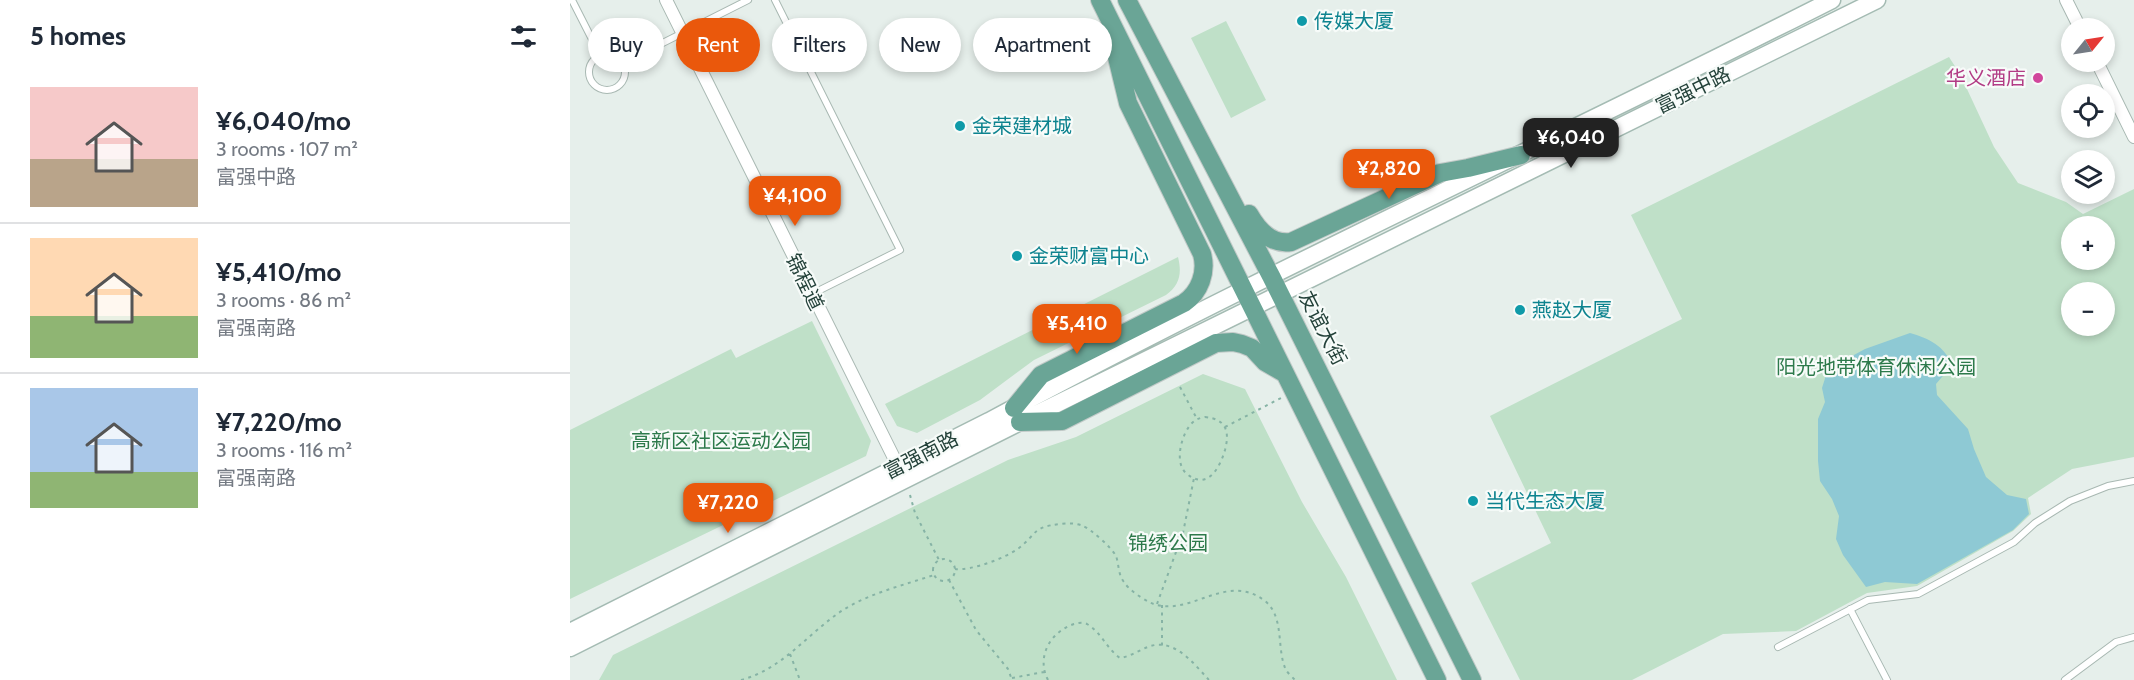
<!DOCTYPE html>
<meta charset="utf-8">
<style>
body{margin:0;font-family:Cabin,"Noto Sans SC",sans-serif;background:#f2f2f3;color:#1f2937;height:100vh;display:flex;flex-direction:column;font-size:22px;white-space:nowrap}
*{box-sizing:border-box;margin:0}
p{font-size:20px;color:#747a83}
.icon{flex:none;width:33px;height:33px;fill:none;stroke:currentColor;stroke-width:2;stroke-linecap:round;stroke-linejoin:round}
.map{position:relative;flex:1;overflow:hidden}
.panel{display:flex;flex-direction:column;background:#fff;width:570px}
.panel>*{flex:none}
.banner{position:absolute;left:18px;top:18px;width:570px;height:54px;display:flex;gap:12px}
.needle{width:39px;rotate:60deg}
.controls{position:absolute;left:1491px;top:18px;display:grid;gap:12px}
.controls a{display:grid;place-items:center;width:54px;height:54px;border-radius:50%;background:#fff;box-shadow:0 3px 9px #0003;font-size:30px}
.price{position:absolute;translate:-50% -51px;padding:0 14px;border-radius:12px;background:#ea580c;color:#fff;font-size:20px;line-height:39px;filter:drop-shadow(0 2px 3px #0008)}
.price::after{content:'';position:absolute;left:50%;top:36px;width:18px;height:14px;margin-left:-9px;background:inherit;clip-path:polygon(0 0,100% 0,50% 100%)}
.price.on{background:#222;color:#fff}
ul{padding:0;list-style:none}
li{display:flex;align-items:center;gap:18px;height:150px;padding:0 30px}
li+li{border-top:2px solid #e0e1e3}
li span{display:grid;place-items:center;flex:none;width:168px;height:120px;border-radius:0px;color:#555}
li>.icon{margin-inline-start:auto}
span .icon{width:72px;height:72px;fill:#fffc;stroke-width:1}
li b{font-size:26px}
h2{display:flex;justify-content:space-between;align-items:center;height:72px;padding:0 30px;font-size:26px}
.tag{padding:0 21px;border-radius:27px;background:#fff;box-shadow:0 3px 9px #0003;font-size:21px;line-height:54px}
.tag.on{background:#ea580c;color:#fff}
main{display:flex;flex:1;min-height:0}
.map>svg:first-child{display:block}
.green{fill:#bfe0c8;fill-rule:evenodd}
.water{fill:#8ec9d4}
.lines{fill:none;stroke-linecap:round;stroke-linejoin:round}
.lane-casing{stroke:#a8b8b2;stroke-width:8}
.street-casing{stroke:#a8b8b2;stroke-width:14}
.secondary-casing{stroke:#a4bbb3;stroke-width:19}
.primary-casing{stroke:#c2cac8;stroke-width:20}
.path{stroke:#86b3a5;stroke-width:2;stroke-dasharray:3 4.5;stroke-linecap:butt}
.lane{stroke:#fff;stroke-width:6}
.street{stroke:#fff;stroke-width:12}
.secondary{stroke:#fff;stroke-width:16}
.primary{stroke:#6aa596;stroke-width:18}
.culture-dot{fill:#0f9aa8;stroke:#f7fbf9;stroke-width:2}
.hotel-dot{fill:#d1479c;stroke:#f7fbf9;stroke-width:2}
.labels{text-anchor:middle;stroke-width:4.5;stroke-linejoin:round;paint-order:stroke}
.culture-label{font-size:20px;fill:#0d838f;stroke:#f7fbf9;text-anchor:start}
.hotel-label{font-size:20px;fill:#b23c85;stroke:#f7fbf9;text-anchor:end}
.street-label{font-size:20px;fill:#24423a;stroke:#f7fbf9}
.park-label{font-size:20px;fill:#2d7a4b;stroke:#f7fbf9}
</style>
<main>
<section class="panel">
<h2>5 homes<svg class="icon" aria-label="filters" viewBox="0 0 24 24"><path d="M4 7h16M4 17h16"/><circle cx="9" cy="7" r="2"/><circle cx="15" cy="17" r="2"/></svg></h2>
<ul>
<li><span style="background:linear-gradient(#f6c9c9 60%,#b9a48a 0)"><svg class="icon" aria-label="home" viewBox="0 0 24 24"><path d="M3 11l9-7 9 7M6 9v11h12V9"/></svg></span><div><b>¥6,040/mo</b><p>3 rooms · 107 m²</p><p>富强中路</p></div></li>
<li><span style="background:linear-gradient(#ffd9b3 65%,#8fb573 0)"><svg class="icon" aria-label="home" viewBox="0 0 24 24"><path d="M3 11l9-7 9 7M6 9v11h12V9"/></svg></span><div><b>¥5,410/mo</b><p>3 rooms · 86 m²</p><p>富强南路</p></div></li>
<li><span style="background:linear-gradient(#a9c7e8 70%,#8fb573 0)"><svg class="icon" aria-label="home" viewBox="0 0 24 24"><path d="M3 11l9-7 9 7M6 9v11h12V9"/></svg></span><div><b>¥7,220/mo</b><p>3 rooms · 116 m²</p><p>富强南路</p></div></li>
</ul>
</section>
<div class="map">
<svg width="1564" height="680" viewBox="0 0 1564 680">
<rect width="100%" height="100%" fill="#e6efeb"/>
<path class="green" d="M 656,21 L 696,100 L 661,118 L 621,38 Z
M 1379,57 L 1390,74 L 1424,147 L 1448,183 L 1496,202 L 1513,214 L 1564,189 L 1564,457 L 1502,469 L 1458,498 L 1461,514 L 1443,531 L 1347,586 L 1297,593 L 1226,631 L 1153,634 L 1062,680 L 950,680 L 901,583 L 981,543 L 920,416 L 1112,319 L 1061,215 ZM 1502,226 L 1534,226 L 1534,260 L 1502,260 ZM 1502,292 L 1534,292 L 1534,326 L 1502,326 Z
M 608,257 C 612,273 610,285 596,295 L 464,360 L 410,400 L 347,433 L 327,426 L 315,404 Z
M 242,321 L 301,441 L 296,456 L 0,599 L 0,430 L 161,349 L 166,358 Z
M 633,374 L 675,389 L 732,502 L 776,577 L 827,680 L 29,680 L 43,655 L 438,460 L 506,437 Z"/>
<path class="water" d="M 1340,333 C 1358,338 1375,346 1382,365 L 1366,384 L 1367,395 L 1398,429 L 1404,449 L 1416,477 L 1437,495 L 1456,499 L 1459,514 L 1443,530 L 1347,584 L 1315,582 L 1296,587 L 1273,555 L 1266,539 L 1269,516 L 1262,499 L 1250,481 L 1248,461 L 1248,419 L 1255,402 L 1252,388 L 1258,369 L 1295,349 Z"/>
<g class="lines">
<defs>
<path id="lane" d="M 2,0 L 30,55
M 205,0 L 330,250 L 242,294
M19 72a18 18 0 1 1 36 0a18 18 0 1 1-36 0Z
M 53,63 L 178,0
M 1280,609 L 1317,680
M 1208,647 L 1298,600 L 1348,594 L 1444,542 L 1465,523 L 1500,501 L 1538,486 L 1564,481
M 1495,680 L 1546,642 L 1564,637"/>
<path id="street" d="M 96,0 L 332,474
M 1496,0 L 1510,28
M 1527,62 L 1564,137"/>
<path id="secondary" d="M 0,632 L 419,421 C 696,272 982,142 1262,0
M 0,648 L 450,422 L 1307,0"/>
<path id="primary" d="M 530,0 L 867,680
M 557,0 L 701,276 L 902,680
M 679,214 C 688,230 701,245 721,242 L 870,173 L 898,168 L 951,155
M 444,408 L 471,375 L 614,303 C 630,292 637,272 632,254 L 558,103 L 544,45
M 450,422 L 492,421 L 646,343 L 663,342 L 672,344 L 682,348 L 695,362 L 714,373"/>
</defs>
<use href="#lane" class="lane-casing"/>
<use href="#street" class="street-casing"/>
<use href="#secondary" class="secondary-casing"/>
<use href="#primary" class="primary-casing"/>
<path class="path" d="M 610,387 L 627,419
M 635,417 C 656,419 660,431 655,450 C 650,467 638,491 617,474 C 603,463 612,433 622,423 C 626,419 630,418 635,417 Z
M 655,427 L 711,398
M 340,495 L 345,513 L 369,560
M363 570a11 11 0 1 1 22 0a11 11 0 1 1-22 0Z
M 385,569 C 401,571 436,558 449,548 C 467,534 462,527 490,524 C 496,523 507,523 513,526 C 521,529 542,548 546,556 C 549,564 548,575 554,582 C 558,589 571,598 579,602 C 618,621 655,570 695,601 C 715,617 706,649 716,670 C 718,673 722,677 725,680
M 379,580 L 406,630 L 438,669 L 442,680
M 587,604 L 613,533 L 624,478
M 592,605 L 592,646
M 220,654 L 230,680
M 442,678 L 474,672
M 171,680 C 213,669 238,633 273,610 C 300,593 334,585 364,575
M 478,680 C 466,657 480,632 504,624 C 508,623 513,622 517,624 C 531,632 537,649 550,658 C 563,656 573,647 585,645 C 608,642 625,665 639,680"/>
<use href="#lane" class="lane"/>
<use href="#street" class="street"/>
<use href="#secondary" class="secondary"/>
<use href="#primary" class="primary"/>
</g>
<g class="culture-dot">
<circle cx="732" cy="21" r="6"/>
<circle cx="390" cy="126" r="6"/>
<circle cx="447" cy="256" r="6"/>
<circle cx="950" cy="310" r="6"/>
<circle cx="903" cy="501" r="6"/>
</g>
<circle class="hotel-dot" cx="1468" cy="78" r="6"/>
<g class="labels">
<g class="culture-label">
<text x="744" y="28">传媒大厦</text>
<text x="402" y="133">金荣建材城</text>
<text x="459" y="263">金荣财富中心</text>
<text x="962" y="317">燕赵大厦</text>
<text x="915" y="508">当代生态大厦</text>
</g>
<g class="hotel-label">
<text x="1456" y="85">华义酒店</text>
</g>
<g class="street-label">
<text transform="translate(1123 90) rotate(-26)" y="7">富强中路</text>
<text transform="translate(235 282) rotate(64)" y="7">锦程道</text>
<text transform="translate(753 328) rotate(63)" y="7">友谊大街</text>
<text transform="translate(351 455) rotate(-27)" y="7">富强南路</text>
</g>
<g class="park-label">
<text x="1306" y="374">阳光地带体育休闲公园</text>
<text x="151" y="448">高新区社区运动公园</text>
<text x="598" y="550">锦绣公园</text>
</g>
</g>
</svg>
<div class="controls">
<a><svg class="needle" viewBox="-14 -14 28 28"><path d="M0-13l5 13h-10z" fill="#e53935"/><path d="M0 13l5-13h-10z" fill="#747a83"/></svg></a>
<a><svg class="icon" aria-label="locate" viewBox="0 0 24 24"><circle cx="12" cy="12" r="6"/><path d="M12 2v4M12 18v4M2 12h4M18 12h4"/></svg></a>
<a><svg class="icon" aria-label="layers" viewBox="0 0 24 24"><path d="M12 4l9 5-9 5-9-5zM3 14l9 5 9-5"/></svg></a>
<a>+</a>
<a>−</a>
</div>
<b class="price on" style="left:1001px;top:169px">¥6,040</b>
<b class="price" style="left:819px;top:200px">¥2,820</b>
<b class="price" style="left:225px;top:227px">¥4,100</b>
<b class="price" style="left:507px;top:355px">¥5,410</b>
<b class="price" style="left:158px;top:534px">¥7,220</b>
<div class="banner">
<a class="tag">Buy</a>
<a class="tag on">Rent</a>
<a class="tag">Filters</a>
<a class="tag">New</a>
<a class="tag">Apartment</a>
</div>
</div>
</main>
